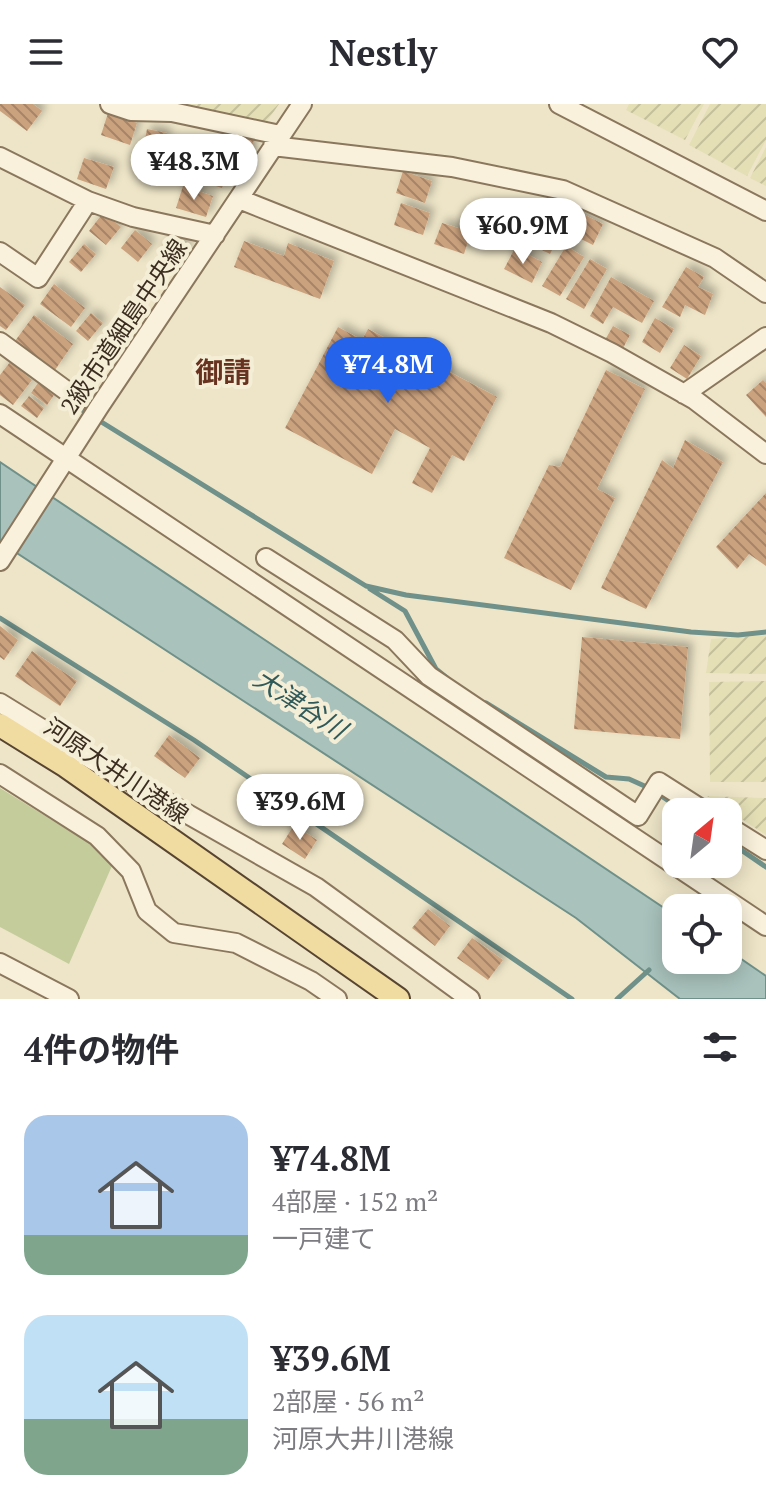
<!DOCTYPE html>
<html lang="ja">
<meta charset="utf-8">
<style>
body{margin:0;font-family:"PT Serif","Noto Sans JP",serif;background:#f2f2f3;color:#2b2b33;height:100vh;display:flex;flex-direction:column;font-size:30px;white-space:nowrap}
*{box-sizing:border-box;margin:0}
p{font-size:26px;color:#7c7c81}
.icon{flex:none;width:44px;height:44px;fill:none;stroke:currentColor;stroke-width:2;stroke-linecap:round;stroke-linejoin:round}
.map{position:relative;height:895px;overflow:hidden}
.details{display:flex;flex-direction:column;background:#fff;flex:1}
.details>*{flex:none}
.needle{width:52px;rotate:29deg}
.fabs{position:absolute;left:662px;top:694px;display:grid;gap:16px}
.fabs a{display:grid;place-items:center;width:80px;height:80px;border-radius:16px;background:#fff;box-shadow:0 4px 20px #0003;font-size:40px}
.price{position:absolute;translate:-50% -68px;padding:0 18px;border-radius:28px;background:#fff;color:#222;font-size:26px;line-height:52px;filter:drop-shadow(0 2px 4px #0008)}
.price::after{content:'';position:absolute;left:50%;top:48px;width:24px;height:18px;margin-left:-12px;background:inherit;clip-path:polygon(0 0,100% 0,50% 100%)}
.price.on{background:#2563eb;color:#fff}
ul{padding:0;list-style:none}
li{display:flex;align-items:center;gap:24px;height:200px;padding:0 24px}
li span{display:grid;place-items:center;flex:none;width:224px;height:160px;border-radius:24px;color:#555}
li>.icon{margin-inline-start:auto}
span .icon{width:96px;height:96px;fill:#fffc;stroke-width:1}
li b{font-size:34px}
h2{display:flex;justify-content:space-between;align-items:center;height:96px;padding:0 24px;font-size:34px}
header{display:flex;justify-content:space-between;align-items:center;height:104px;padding:0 24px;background:#fff;font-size:36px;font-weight:600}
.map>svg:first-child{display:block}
.farmland{fill:url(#farmland-furrows)}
.green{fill:#c4cc9b}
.water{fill:#a9c2bc;stroke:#6f918a;stroke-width:2}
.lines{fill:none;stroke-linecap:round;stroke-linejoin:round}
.stream{stroke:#6f918a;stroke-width:5}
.building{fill:url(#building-back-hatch);filter:url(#shadow)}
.minor-casing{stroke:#8a775d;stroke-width:22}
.major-casing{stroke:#584531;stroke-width:26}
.minor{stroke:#f9f1db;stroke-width:18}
.major{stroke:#f0dba1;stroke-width:22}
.labels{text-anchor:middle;stroke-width:8;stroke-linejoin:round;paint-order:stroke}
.street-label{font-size:24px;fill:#3b2e20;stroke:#f5eed7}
.water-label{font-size:26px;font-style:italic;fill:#305a59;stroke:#f5eed7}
.quarter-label{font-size:28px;font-weight:bold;fill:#673320;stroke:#f5eed7}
</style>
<header><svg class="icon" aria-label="menu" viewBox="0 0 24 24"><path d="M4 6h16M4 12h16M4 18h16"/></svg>Nestly<svg class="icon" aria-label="heart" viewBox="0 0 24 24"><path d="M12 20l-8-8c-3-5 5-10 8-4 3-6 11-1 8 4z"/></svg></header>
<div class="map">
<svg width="766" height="895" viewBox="0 0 766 895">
<defs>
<pattern id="farmland-furrows" width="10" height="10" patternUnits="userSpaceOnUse" patternTransform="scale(2)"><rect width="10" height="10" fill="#e4dfb5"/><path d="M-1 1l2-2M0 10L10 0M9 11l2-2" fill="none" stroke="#c4c09b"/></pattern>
<pattern id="building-back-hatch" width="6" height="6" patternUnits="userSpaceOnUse" patternTransform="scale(2)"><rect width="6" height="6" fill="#cba27e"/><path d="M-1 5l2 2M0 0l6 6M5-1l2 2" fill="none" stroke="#a68467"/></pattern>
<filter id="shadow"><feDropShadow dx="5" dy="-5" stdDeviation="4" flood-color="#0004"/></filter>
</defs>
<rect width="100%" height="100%" fill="#eee5c8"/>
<path class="farmland" d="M 180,0 L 279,0 L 266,19 Z
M 629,0 L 704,0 L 685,36 L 626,6 Z
M 710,0 L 766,0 L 766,36 L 747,72 L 689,41 Z
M 766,43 L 766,82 L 750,74 Z
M 766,531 L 766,570 L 706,569 L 711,535 Z
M 766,577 L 766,678 L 710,678 L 709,578 Z
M 707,692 L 766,694 L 766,731 Z"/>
<path class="green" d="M 0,684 L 115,755 L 69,860 L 0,823 Z"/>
<path class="water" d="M 0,358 L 676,812 L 676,856 L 728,856 L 728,846 L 766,872 L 766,895 L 680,895 L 576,814 L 0,438 Z"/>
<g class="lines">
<path class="stream" d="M 74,301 L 366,482 L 406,491 L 691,528 L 738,531 L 766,528
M 370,485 L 405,507 L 436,565 L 447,574
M 0,514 L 194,636 L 572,895
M 486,599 L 606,673 L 629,675 L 649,684
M 657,689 L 685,708
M 728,737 L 766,763
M 617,895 L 649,866"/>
</g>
<path class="building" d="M 0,0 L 33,0 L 42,7 L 27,27 L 0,7 Z
M 108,9 L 137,19 L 130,41 L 101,31 Z
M 147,25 L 167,29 L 158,69 L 139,65 Z
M 225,26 L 254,36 L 247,58 L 217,48 Z
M 200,53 L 229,63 L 222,84 L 193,75 Z
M 84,54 L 114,63 L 106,85 L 77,75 Z
M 403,67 L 432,77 L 425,99 L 396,89 Z
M 183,82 L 213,92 L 206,113 L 176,104 Z
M 401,99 L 430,109 L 423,131 L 394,121 Z
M 575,106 L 603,120 L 593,141 L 565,127 Z
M 103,109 L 121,123 L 106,141 L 89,127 Z
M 532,116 L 560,130 L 550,150 L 522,136 Z
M 442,119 L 471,128 L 464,150 L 434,140 Z
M 135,126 L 152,140 L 138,158 L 121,144 Z
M 171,130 L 189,143 L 174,162 L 157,148 Z
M 244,137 L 284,152 L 288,139 L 334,157 L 320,195 L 234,163 Z
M 84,140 L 96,150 L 81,168 L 69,158 Z
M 566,142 L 584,153 L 560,192 L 542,182 Z
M 515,144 L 542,158 L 532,179 L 504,165 Z
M 590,155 L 607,165 L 584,205 L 566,195 Z
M 686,163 L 704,173 L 698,183 L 713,190 L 705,211 L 685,201 L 680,213 L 662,203 Z
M 611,173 L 654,197 L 642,219 L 613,203 L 603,220 L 590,212 Z
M 54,180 L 85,204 L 71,223 L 40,200 Z
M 0,183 L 25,201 L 6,226 L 0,222 Z
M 91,209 L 103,219 L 88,237 L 76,227 Z
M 34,211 L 73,240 L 55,266 L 15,237 Z
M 655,214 L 674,225 L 660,249 L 642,238 Z
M 613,222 L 630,231 L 622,246 L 605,236 Z
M 338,223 L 362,236 L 368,225 L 497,293 L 464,357 L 452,351 L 432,389 L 412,379 L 430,344 L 395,325 L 372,370 L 285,324 Z
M 684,241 L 701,252 L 687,275 L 670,264 Z
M 10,258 L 32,276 L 13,301 L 0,291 L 0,271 Z
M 606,266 L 645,285 L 597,385 L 615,394 L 571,486 L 504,454 L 549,361 L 560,363 Z
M 763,276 L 766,279 L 766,313 L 746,291 Z
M 38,279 L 54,291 L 47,301 L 31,289 Z
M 29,292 L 44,304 L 37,314 L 21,302 Z
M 685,336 L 723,358 L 646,505 L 601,484 L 662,356 L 673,364 Z
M 766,389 L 766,462 L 749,450 L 737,465 L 716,443 Z
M 0,522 L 18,536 L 4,556 L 0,553 Z
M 582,533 L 688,543 L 680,635 L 574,625 Z
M 32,547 L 77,577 L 60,602 L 15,572 Z
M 169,631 L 200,654 L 185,674 L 154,652 Z
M 294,721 L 317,736 L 305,755 L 282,740 Z
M 428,805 L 450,822 L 435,842 L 412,824 Z
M 472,834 L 503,856 L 488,876 L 457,854 Z"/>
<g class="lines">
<defs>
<path id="minor" d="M 110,0 L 131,7 L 172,8 L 280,31
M 559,0 L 766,107
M 273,42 L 452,63 L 563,86 L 715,154 L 766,189
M 0,53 L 88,97 L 133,113 L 215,131
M 239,95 L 551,219 L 612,249 L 695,296 L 766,350
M 0,148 L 38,174 L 88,97
M 0,238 L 79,296
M 684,290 L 766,233
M 0,310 L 766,822
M 266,454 L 395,536 L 429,572 L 638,712 L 659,678 L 706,708
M 0,457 L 99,303 L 302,0
M 0,599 L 94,657 L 316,783 L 470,895
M 0,670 L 97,732 L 131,767 L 147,807 L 174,829 L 236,839 L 311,877 L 337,895
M 728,722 L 766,746
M 0,859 L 69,895"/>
<path id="major" d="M 0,621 L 66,662 L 398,895"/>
</defs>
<use href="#minor" class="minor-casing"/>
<use href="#major" class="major-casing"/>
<use href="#minor" class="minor"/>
<use href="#major" class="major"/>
</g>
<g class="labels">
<g class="street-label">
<text transform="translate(124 223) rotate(-56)" y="8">2級市道細島中央線</text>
<text transform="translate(116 667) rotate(34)" y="8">河原大井川港線</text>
</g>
<g class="water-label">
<text transform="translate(300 600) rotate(33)" y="9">大津谷川</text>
</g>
<g class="quarter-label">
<text x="223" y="278">御請</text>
</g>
</g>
</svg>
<div class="fabs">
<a><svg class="needle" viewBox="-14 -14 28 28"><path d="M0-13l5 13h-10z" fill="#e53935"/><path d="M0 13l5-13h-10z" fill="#7c7c81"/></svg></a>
<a><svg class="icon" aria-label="locate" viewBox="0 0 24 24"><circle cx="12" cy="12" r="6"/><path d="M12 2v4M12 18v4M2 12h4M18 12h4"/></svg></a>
</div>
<b class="price" style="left:194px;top:98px">¥48.3M</b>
<b class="price" style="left:523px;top:162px">¥60.9M</b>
<b class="price on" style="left:388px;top:301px">¥74.8M</b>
<b class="price" style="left:300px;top:738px">¥39.6M</b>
</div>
<section class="details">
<h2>4件の物件<svg class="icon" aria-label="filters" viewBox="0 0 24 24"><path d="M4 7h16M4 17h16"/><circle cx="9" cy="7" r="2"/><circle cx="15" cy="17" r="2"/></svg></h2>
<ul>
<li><span style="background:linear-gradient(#a9c7e8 75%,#7fa58c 0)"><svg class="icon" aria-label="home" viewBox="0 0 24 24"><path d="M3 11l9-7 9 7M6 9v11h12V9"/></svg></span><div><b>¥74.8M</b><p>4部屋 · 152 m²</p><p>一戸建て</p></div></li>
<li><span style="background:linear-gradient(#bfe0f5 65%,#7fa58c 0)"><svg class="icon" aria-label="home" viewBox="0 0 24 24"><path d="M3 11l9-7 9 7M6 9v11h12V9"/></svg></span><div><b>¥39.6M</b><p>2部屋 · 56 m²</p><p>河原大井川港線</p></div></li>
</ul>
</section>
